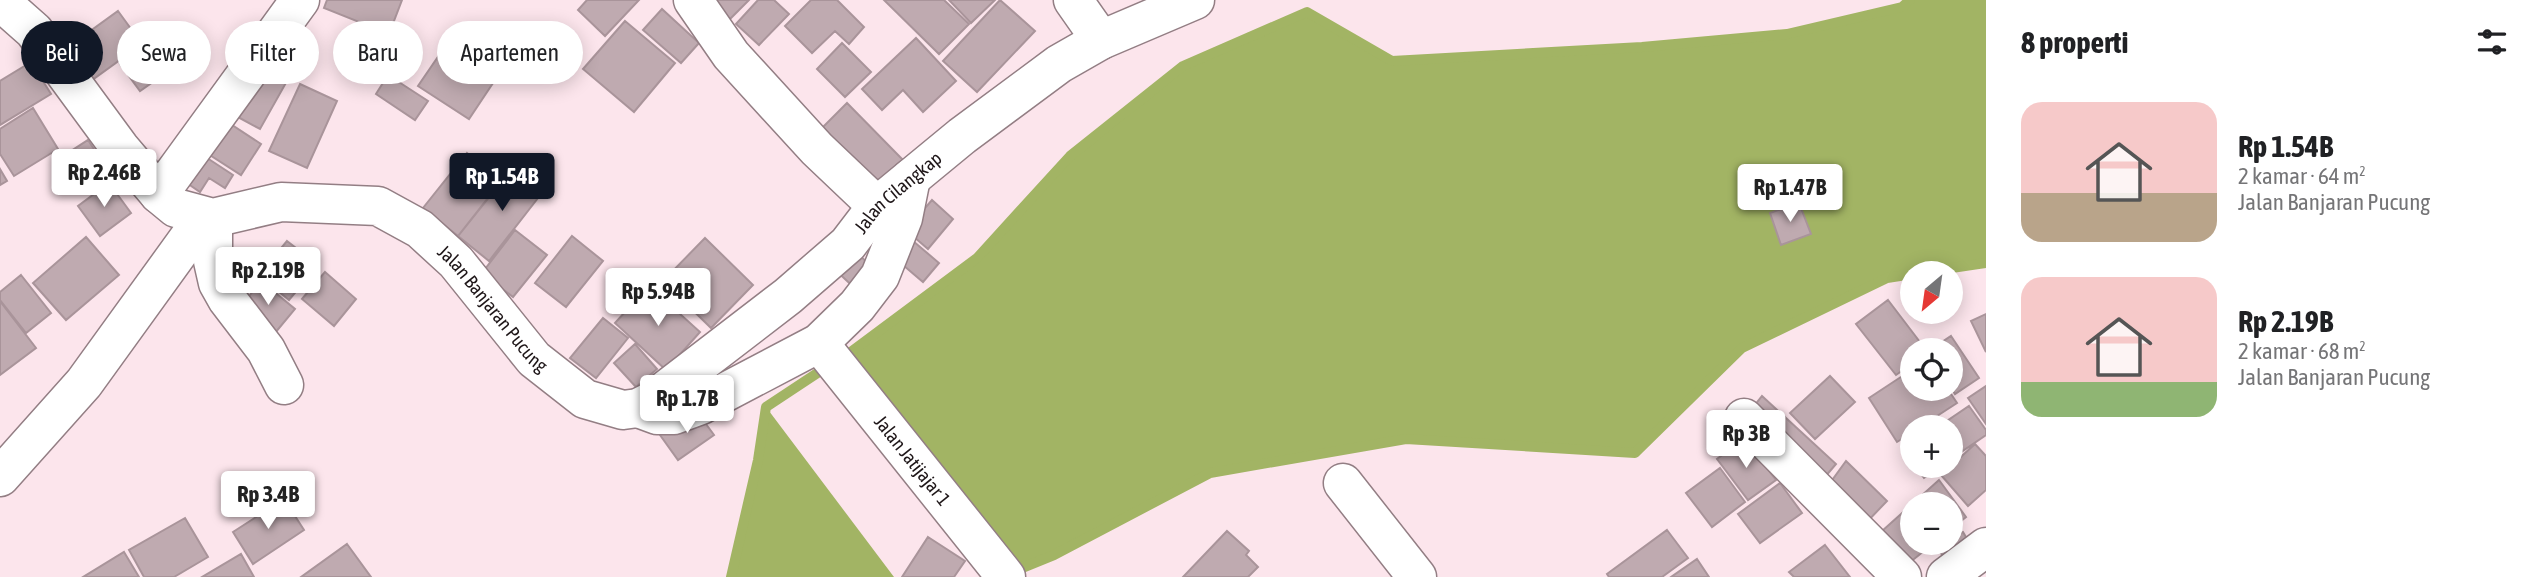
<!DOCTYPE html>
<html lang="id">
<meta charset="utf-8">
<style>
body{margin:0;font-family:"Asap Condensed",sans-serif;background:#f6f6f6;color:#202124;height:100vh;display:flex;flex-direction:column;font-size:26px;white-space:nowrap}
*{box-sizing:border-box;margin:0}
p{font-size:23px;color:#757577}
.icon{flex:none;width:38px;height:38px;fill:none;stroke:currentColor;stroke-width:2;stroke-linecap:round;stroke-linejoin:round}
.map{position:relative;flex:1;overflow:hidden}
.panel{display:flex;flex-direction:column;background:#fff;width:560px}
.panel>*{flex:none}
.guide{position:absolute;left:21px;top:21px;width:665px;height:63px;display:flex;gap:14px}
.needle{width:46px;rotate:209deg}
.buttons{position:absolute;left:1900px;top:261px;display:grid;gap:14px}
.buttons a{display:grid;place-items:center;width:63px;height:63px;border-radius:50%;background:#fff;box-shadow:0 4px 18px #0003;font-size:35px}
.price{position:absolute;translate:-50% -60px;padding:0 16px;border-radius:7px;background:#fff;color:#222;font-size:23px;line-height:46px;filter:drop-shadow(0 2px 4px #0008)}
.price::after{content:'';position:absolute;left:50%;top:42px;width:21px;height:16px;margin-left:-10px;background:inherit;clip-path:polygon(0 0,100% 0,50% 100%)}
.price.current{background:#111827;color:#fff}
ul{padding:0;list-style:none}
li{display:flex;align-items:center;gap:21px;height:175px;padding:0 35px}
li span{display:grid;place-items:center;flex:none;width:196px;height:140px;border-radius:21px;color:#555}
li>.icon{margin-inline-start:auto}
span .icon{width:84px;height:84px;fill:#fffc;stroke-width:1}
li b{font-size:30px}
h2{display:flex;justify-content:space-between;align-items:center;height:84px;padding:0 35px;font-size:30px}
.tag{padding:0 24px;border-radius:32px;background:#fff;box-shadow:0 4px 18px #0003;font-size:24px;line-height:63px}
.tag.current{background:#111827;color:#fff}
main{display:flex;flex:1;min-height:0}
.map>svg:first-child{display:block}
.water{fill:#a2b464}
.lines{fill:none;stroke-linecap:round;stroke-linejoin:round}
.stream{stroke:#a2b464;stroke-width:10}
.building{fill:#bfaab0;stroke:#a9949a;stroke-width:2}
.minor-casing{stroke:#937e84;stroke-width:41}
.minor{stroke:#fff;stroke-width:38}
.labels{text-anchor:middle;stroke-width:5;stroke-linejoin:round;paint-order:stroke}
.street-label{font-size:19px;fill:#1e1618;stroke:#fff}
</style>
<main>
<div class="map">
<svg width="1986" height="577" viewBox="0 0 1986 577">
<rect width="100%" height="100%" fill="#fce5ec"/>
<path class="water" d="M 1910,0 L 1986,0 L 1986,263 L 1887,278 L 1742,348 L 1635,453 L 1406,439 L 1210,473 L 1054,555 L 1022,568 L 851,353 L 977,258 L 1070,156 L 1183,66 L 1307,12 L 1392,61 L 1642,47 L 1787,34 L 1902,7 Z
M 766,407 L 894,577 L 731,577 L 758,460 Z"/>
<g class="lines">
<path class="stream" d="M 1918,273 L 1986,263
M 844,357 L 977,258 L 1070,156 L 1183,66 L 1307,12 L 1392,61 L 1642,47 L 1787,34 L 1902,7 L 1910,0
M 1012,560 L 1022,568 L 1054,555 L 1210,473 L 1406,439 L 1635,453 L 1742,348 L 1887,278 L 1913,274
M 731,577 L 758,460 L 766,407 L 828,366"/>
</g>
<path class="building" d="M 327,0 L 402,0 L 389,34 L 324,8 Z
M 587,0 L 639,0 L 605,36 L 578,10 Z
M 710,0 L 749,0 L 730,19 Z
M 758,0 L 774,0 L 789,14 L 759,45 L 736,24 Z
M 811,0 L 837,0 L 864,27 L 849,44 L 835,31 L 812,53 L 785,26 Z
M 884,0 L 944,0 L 969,24 L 939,54 Z
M 949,0 L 995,0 L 971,23 Z
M 1000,0 L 1035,31 L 977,92 L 943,61 Z
M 662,9 L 699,43 L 681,63 L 643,30 Z
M 118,11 L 142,44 L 88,83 L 64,50 Z
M 625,21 L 675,63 L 634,112 L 583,69 Z
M 455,32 L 505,65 L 469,119 L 418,86 Z
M 157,38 L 177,65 L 140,91 L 120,64 Z
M 916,38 L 956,81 L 923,112 L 903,90 L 882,110 L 862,89 Z
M 842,43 L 871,72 L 845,97 L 817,69 Z
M 31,62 L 51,94 L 0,125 L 0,81 Z
M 263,69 L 287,81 L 260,129 L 236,116 Z
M 388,75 L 428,101 L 415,120 L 376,94 Z
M 300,84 L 337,101 L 307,168 L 269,151 Z
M 847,103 L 904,161 L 879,186 L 822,128 Z
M 33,108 L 58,149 L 14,176 L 0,154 L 0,129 Z
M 223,119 L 261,144 L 241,175 L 202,150 Z
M 88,140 L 107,169 L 73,191 L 54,162 Z
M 467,153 L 502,180 L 458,236 L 423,208 Z
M 201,154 L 233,175 L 225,188 L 209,178 L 200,192 L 184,181 Z
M 515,165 L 545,189 L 489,261 L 458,236 Z
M 0,169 L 7,181 L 0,185 Z
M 109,183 L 131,213 L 100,236 L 78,206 Z
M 932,200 L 953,219 L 928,249 L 906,230 Z
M 1799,203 L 1811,234 L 1781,245 L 1770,213 Z
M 515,230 L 547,255 L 513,297 L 482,273 Z
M 572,236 L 603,261 L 566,307 L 535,283 Z
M 86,237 L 119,275 L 66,320 L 33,283 Z
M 705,238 L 753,285 L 711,328 L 663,281 Z
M 287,241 L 318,265 L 289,300 L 259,275 Z
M 913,241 L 939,263 L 923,282 L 897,260 Z
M 849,246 L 879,273 L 860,293 L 831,266 Z
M 325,272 L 356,299 L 334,326 L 302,299 Z
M 21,275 L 51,313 L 26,333 L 0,300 L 0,292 Z
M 261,281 L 295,309 L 275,333 L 242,305 Z
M 649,286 L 700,332 L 666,370 L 615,323 Z
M 1888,300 L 1926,350 L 1913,350 L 1913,363 L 1896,375 L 1856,324 Z
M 0,301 L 36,348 L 0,375 Z
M 1986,314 L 1986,352 L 1971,321 Z
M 603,318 L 628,338 L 596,378 L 570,358 Z
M 1951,336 L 1979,378 L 1955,394 L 1951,388 L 1951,350 L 1930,350 Z
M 635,344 L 657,369 L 636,387 L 614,363 Z
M 1913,369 L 1913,388 L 1947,388 L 1957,403 L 1920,427 L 1913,427 L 1913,432 L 1897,442 L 1869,398 Z
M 1830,376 L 1855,402 L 1815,439 L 1790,413 Z
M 1986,386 L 1986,424 L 1968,398 Z
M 1762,396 L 1836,464 L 1819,484 L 1747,415 Z
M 1969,406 L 1986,430 L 1986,435 L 1951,459 L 1951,427 L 1938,427 Z
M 695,409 L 714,435 L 678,460 L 660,435 Z
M 1744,439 L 1776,480 L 1748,500 L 1717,459 Z
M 1975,444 L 1986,456 L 1986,490 L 1968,506 L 1941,475 Z
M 1913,445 L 1913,462 L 1905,450 Z
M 1846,461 L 1887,501 L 1862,527 L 1825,490 Z
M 1915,466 L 1942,466 L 1924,478 Z
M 1720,468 L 1745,502 L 1712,527 L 1686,493 Z
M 1939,480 L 1966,517 L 1951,529 L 1951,504 L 1913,504 L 1913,542 L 1935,542 L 1903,568 L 1872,540 Z
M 1780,483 L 1802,513 L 1760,543 L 1738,514 Z
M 284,499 L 304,530 L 253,564 L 233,532 Z
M 185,518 L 208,557 L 174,577 L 144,577 L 129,550 Z
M 1667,530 L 1688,558 L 1662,577 L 1609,577 L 1607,574 Z
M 1227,531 L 1249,551 L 1246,555 L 1258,567 L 1248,577 L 1183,577 Z
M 1963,532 L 1973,549 L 1948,564 L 1937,547 L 1945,542 L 1951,542 L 1951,538 Z
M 928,537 L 965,561 L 954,577 L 902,577 Z
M 347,544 L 371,577 L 301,577 Z
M 1825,545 L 1850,577 L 1794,577 L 1789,572 Z
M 124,552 L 139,577 L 83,577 Z
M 241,554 L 254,577 L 202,577 Z
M 1697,559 L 1709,577 L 1671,577 Z"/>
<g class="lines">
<defs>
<g id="minor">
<path d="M 693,0 L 731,55 L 817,149 L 877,206"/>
<path d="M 1073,0 L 1101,40"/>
<path id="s1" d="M 0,1 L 34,31 L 120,148 L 159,194 L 176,208 L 213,218 L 281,202 L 378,206 L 420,229 L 456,262 L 534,359 L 585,399 L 623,410 L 638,408 L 650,402 L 788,296 L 848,244 L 877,206 L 962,136 L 1059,64 L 1101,40 L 1195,0"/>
<path d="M 159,194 L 300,0"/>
<path d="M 213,218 L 213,261 L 218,283 L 227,299 L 266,350 L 284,385"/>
<path id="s2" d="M 819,343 L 1006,577"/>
<path d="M 638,408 L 657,415 L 674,415 L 701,405 L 819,343 L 857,306 L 880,276 L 903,218 L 911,178"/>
<path d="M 1744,418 L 1902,577"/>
<path d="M 0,477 L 84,383 L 204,217"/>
<path d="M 1343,483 L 1417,577"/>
<path d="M 1946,577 L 1986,547"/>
</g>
</defs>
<use href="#minor" class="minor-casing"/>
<use href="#minor" class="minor"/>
</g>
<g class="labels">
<g class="street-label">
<text dy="7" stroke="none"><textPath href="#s1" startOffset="1158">Jalan Cilangkap</textPath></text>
<text dy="7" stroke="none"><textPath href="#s1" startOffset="634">Jalan Banjaran Pucung</textPath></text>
<text dy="7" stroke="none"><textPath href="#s2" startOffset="150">Jalan Jatijajar 1</textPath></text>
</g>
</g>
</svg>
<div class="buttons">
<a><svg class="needle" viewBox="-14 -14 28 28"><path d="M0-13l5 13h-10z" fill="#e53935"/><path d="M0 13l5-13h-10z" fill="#757577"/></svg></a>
<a><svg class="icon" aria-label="locate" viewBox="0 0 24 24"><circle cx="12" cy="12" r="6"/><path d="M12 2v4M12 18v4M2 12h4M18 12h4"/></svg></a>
<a>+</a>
<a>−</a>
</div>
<b class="price" style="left:104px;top:209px">Rp 2.46B</b>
<b class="price current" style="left:502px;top:213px">Rp 1.54B</b>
<b class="price" style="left:1790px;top:224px">Rp 1.47B</b>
<b class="price" style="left:268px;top:307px">Rp 2.19B</b>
<b class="price" style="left:658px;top:328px">Rp 5.94B</b>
<b class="price" style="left:687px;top:435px">Rp 1.7B</b>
<b class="price" style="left:1746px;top:470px">Rp 3B</b>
<b class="price" style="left:268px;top:531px">Rp 3.4B</b>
<div class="guide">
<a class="tag current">Beli</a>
<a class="tag">Sewa</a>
<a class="tag">Filter</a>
<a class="tag">Baru</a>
<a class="tag">Apartemen</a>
</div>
</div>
<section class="panel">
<h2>8 properti<svg class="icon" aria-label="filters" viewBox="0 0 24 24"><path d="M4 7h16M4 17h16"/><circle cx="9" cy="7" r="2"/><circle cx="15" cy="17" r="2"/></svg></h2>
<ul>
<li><span style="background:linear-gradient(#f6c9c9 65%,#b9a48a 0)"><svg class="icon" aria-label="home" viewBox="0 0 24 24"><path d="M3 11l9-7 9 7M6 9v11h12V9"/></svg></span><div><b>Rp 1.54B</b><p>2 kamar · 64 m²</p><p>Jalan Banjaran Pucung</p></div></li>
<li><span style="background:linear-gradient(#f6c9c9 75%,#8fb573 0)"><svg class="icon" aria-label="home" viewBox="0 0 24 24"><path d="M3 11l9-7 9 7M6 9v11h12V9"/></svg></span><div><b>Rp 2.19B</b><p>2 kamar · 68 m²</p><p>Jalan Banjaran Pucung</p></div></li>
</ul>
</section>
</main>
